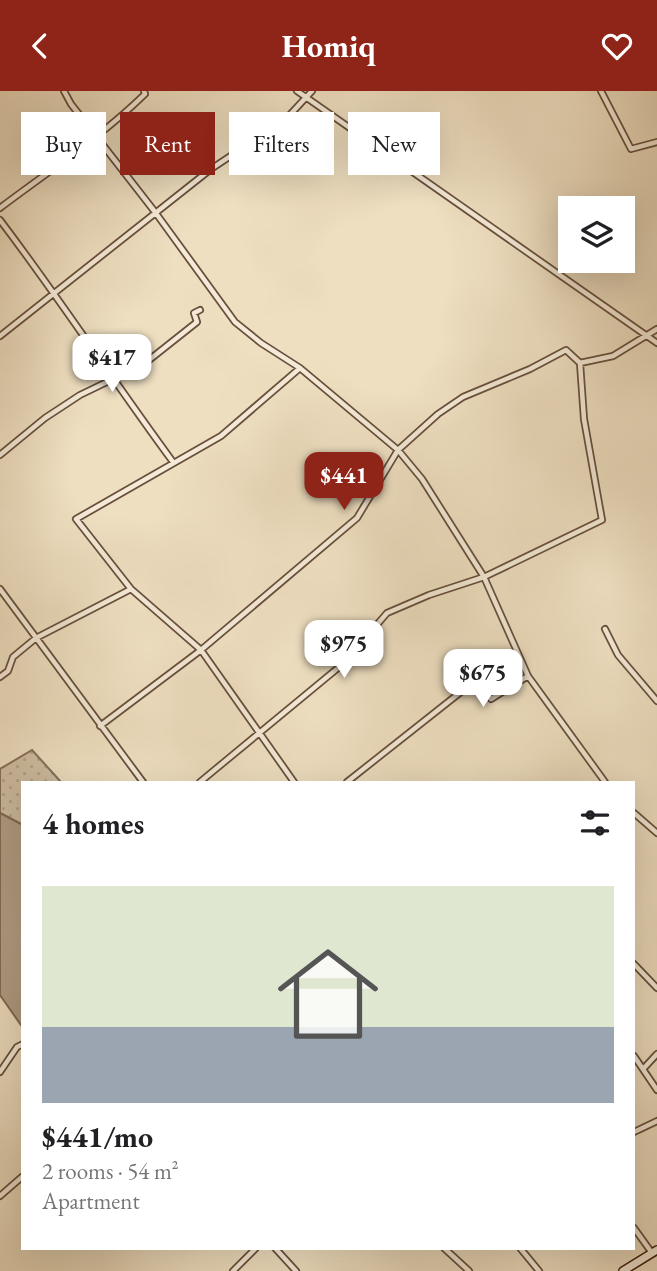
<!DOCTYPE html>
<meta charset="utf-8">
<style>
body{margin:0;font-family:"EB Garamond",serif;background:#f2f2f2;color:#202124;height:100vh;display:flex;flex-direction:column;font-size:26px;white-space:nowrap}
*{box-sizing:border-box;margin:0}
p{font-size:23px;color:#757577}
.icon{flex:none;width:38px;height:38px;fill:none;stroke:currentColor;stroke-width:2;stroke-linecap:round;stroke-linejoin:round}
.map{position:relative;flex:1;overflow:hidden}
.sheet{position:absolute;left:21px;top:690px;width:614px;height:469px;display:flex;flex-direction:column;background:#fff;border-radius:0px;box-shadow:0 7px 28px #0002}
.sheet>*{flex:none}
.guide{position:absolute;left:21px;top:21px;width:616px;height:63px;display:flex;gap:14px}
.controls{position:absolute;left:558px;top:105px;display:grid;gap:14px}
.controls a{display:grid;place-items:center;width:77px;height:77px;border-radius:0px;background:#fff;box-shadow:0 7px 28px #0002;font-size:35px}
.price{position:absolute;translate:-50% -60px;padding:0 16px;border-radius:14px;background:#fff;color:#222;font-size:23px;line-height:46px;filter:drop-shadow(0 2px 4px #0008)}
.price::after{content:'';position:absolute;left:50%;top:42px;width:21px;height:16px;margin-left:-10px;background:inherit;clip-path:polygon(0 0,100% 0,50% 100%)}
.price.selected{background:#8f2418;color:#fff}
ul{padding:0;list-style:none}
li{display:grid;align-content:center;gap:14px;height:371px;padding:0 21px}
li+li{border-top:2px solid #e0e0e0}
li span{display:grid;place-items:center;height:217px;border-radius:0px;color:#555}
li>.icon{margin-inline-start:auto}
span .icon{width:126px;height:126px;fill:#fffc;stroke-width:1}
li b{font-size:30px}
h2{display:flex;justify-content:space-between;align-items:center;height:84px;padding:0 21px;font-size:30px}
.chip{padding:0 24px;border-radius:0px;background:#fff;box-shadow:0 7px 28px #0002;font-size:24px;line-height:63px}
.chip.selected{background:#8f2418;color:#fff}
header{display:flex;justify-content:space-between;align-items:center;height:91px;padding:0 21px;background:#8f2418;color:#fff;font-size:32px;font-weight:700}
.map>svg:first-child{display:block}
.grass{fill:url(#grass-dots);stroke:#846e5a;stroke-width:2}
.water{fill:#b19e85;stroke:#816b56;stroke-width:2}
.lines{fill:none;stroke-linecap:round;stroke-linejoin:round}
.street-casing{stroke:#674f3c;stroke-width:8}
.secondary-casing{stroke:#3a1f10;stroke-width:10}
.street{stroke:#f4ead7;stroke-width:4.5}
.secondary{stroke:#f4ead7;stroke-width:7}
</style>
<header><svg class="icon" aria-label="back" viewBox="0 0 24 24"><path d="M15 5l-7 7 7 7"/></svg>Homiq<svg class="icon" aria-label="heart" viewBox="0 0 24 24"><path d="M12 20l-8-8c-3-5 5-10 8-4 3-6 11-1 8 4z"/></svg></header>
<div class="map">
<svg width="657" height="1180" viewBox="0 0 657 1180">
<defs>
<pattern id="grass-dots" width="8" height="8" patternUnits="userSpaceOnUse" patternTransform="scale(1.75)"><rect width="8" height="8" fill="#cfbea3"/><path d="M2 2h.1M6 6h.1" fill="none" stroke="#b2a38b" stroke-width="1.8" stroke-linecap="round"/></pattern>
</defs>
<rect width="100%" height="100%" fill="#eedfc1"/>
<filter id="stains"><feTurbulence type="fractalNoise" baseFrequency=".00286" numOctaves="4"/><feColorMatrix values="0 0 0 0 .2 0 0 0 0 .09 0 0 0 0 .02 0 0 0 .5 -.17"/></filter>
<radialGradient id="worn" r=".72"><stop offset=".6" stop-color="#630" stop-opacity="0"/><stop offset="1" stop-color="#630" stop-opacity=".3"/></radialGradient>
<path class="grass" d="M 32,659 L 61,691 L 23,691 L 23,734 L 0,722 L 0,678 Z"/>
<path class="water" d="M 0,722 L 23,734 L 23,937 L 0,904 Z"/>
<g class="lines">
<defs>
<path id="street" d="M 64,0 L 71,13 L 155,121 L 235,231 L 261,252 L 300,277 L 398,359 L 422,388 L 484,486 L 429,504 L 387,522 L 344,572 L 200,691
M 297,0 L 657,252
M 601,0 L 631,58 L 657,51
M 0,117 C 49,80 101,46 145,3 L 144,0
M 0,129 C 60,208 114,291 173,371
M 0,245 L 211,78 L 286,28 L 312,0
M 0,364 L 45,327 L 80,304 L 144,273 L 197,231 L 194,222 L 200,219
M 0,498 L 143,691
M 131,498 L 76,428 L 221,345 L 300,277
M 605,538 L 618,564 L 657,610
M 528,585 L 484,486 L 602,429 L 584,328 L 580,272 L 613,265 L 657,238
M 0,586 L 8,580 L 13,566 L 36,547 L 131,498 L 201,559 L 294,691
M 100,635 L 201,559 L 357,427 L 398,359 L 438,323 L 463,306 L 530,278 L 566,259 L 580,272
M 347,691 L 476,589 L 491,608 L 528,585 L 605,691
M 634,722 L 657,742
M 634,873 L 657,897
M 634,965 L 657,999
M 644,977 L 657,963
M 0,981 L 17,956 L 23,953
M 634,1041 L 657,1030
M 0,1105 L 23,1085
M 634,1137 L 652,1162
M 275,1157 L 296,1180
M 444,1157 L 469,1180
M 520,1157 L 539,1180
M 233,1180 L 256,1157"/>
<path id="secondary" d="M 623,1180 L 657,1159"/>
</defs>
<use href="#street" class="street-casing"/>
<use href="#secondary" class="secondary-casing"/>
<use href="#street" class="street"/>
<use href="#secondary" class="secondary"/>
</g>
<rect width="100%" height="100%" filter="url(#stains)"/>
<rect width="100%" height="100%" fill="url(#worn)"/>
</svg>
<div class="controls">
<a><svg class="icon" aria-label="layers" viewBox="0 0 24 24"><path d="M12 4l9 5-9 5-9-5zM3 14l9 5 9-5"/></svg></a>
</div>
<b class="price" style="left:112px;top:303px">$417</b>
<b class="price selected" style="left:344px;top:421px">$441</b>
<b class="price" style="left:344px;top:589px">$975</b>
<b class="price" style="left:483px;top:618px">$675</b>
<div class="guide">
<a class="chip">Buy</a>
<a class="chip selected">Rent</a>
<a class="chip">Filters</a>
<a class="chip">New</a>
</div>
<section class="sheet">
<h2>4 homes<svg class="icon" aria-label="filters" viewBox="0 0 24 24"><path d="M4 7h16M4 17h16"/><circle cx="9" cy="7" r="2"/><circle cx="15" cy="17" r="2"/></svg></h2>
<ul>
<li><span style="background:linear-gradient(#dfe7d0 65%,#9aa5b1 0)"><svg class="icon" aria-label="home" viewBox="0 0 24 24"><path d="M3 11l9-7 9 7M6 9v11h12V9"/></svg></span><div><b>$441/mo</b><p>2 rooms · 54 m²</p><p>Apartment</p></div></li>
</ul>
</section>
</div>
